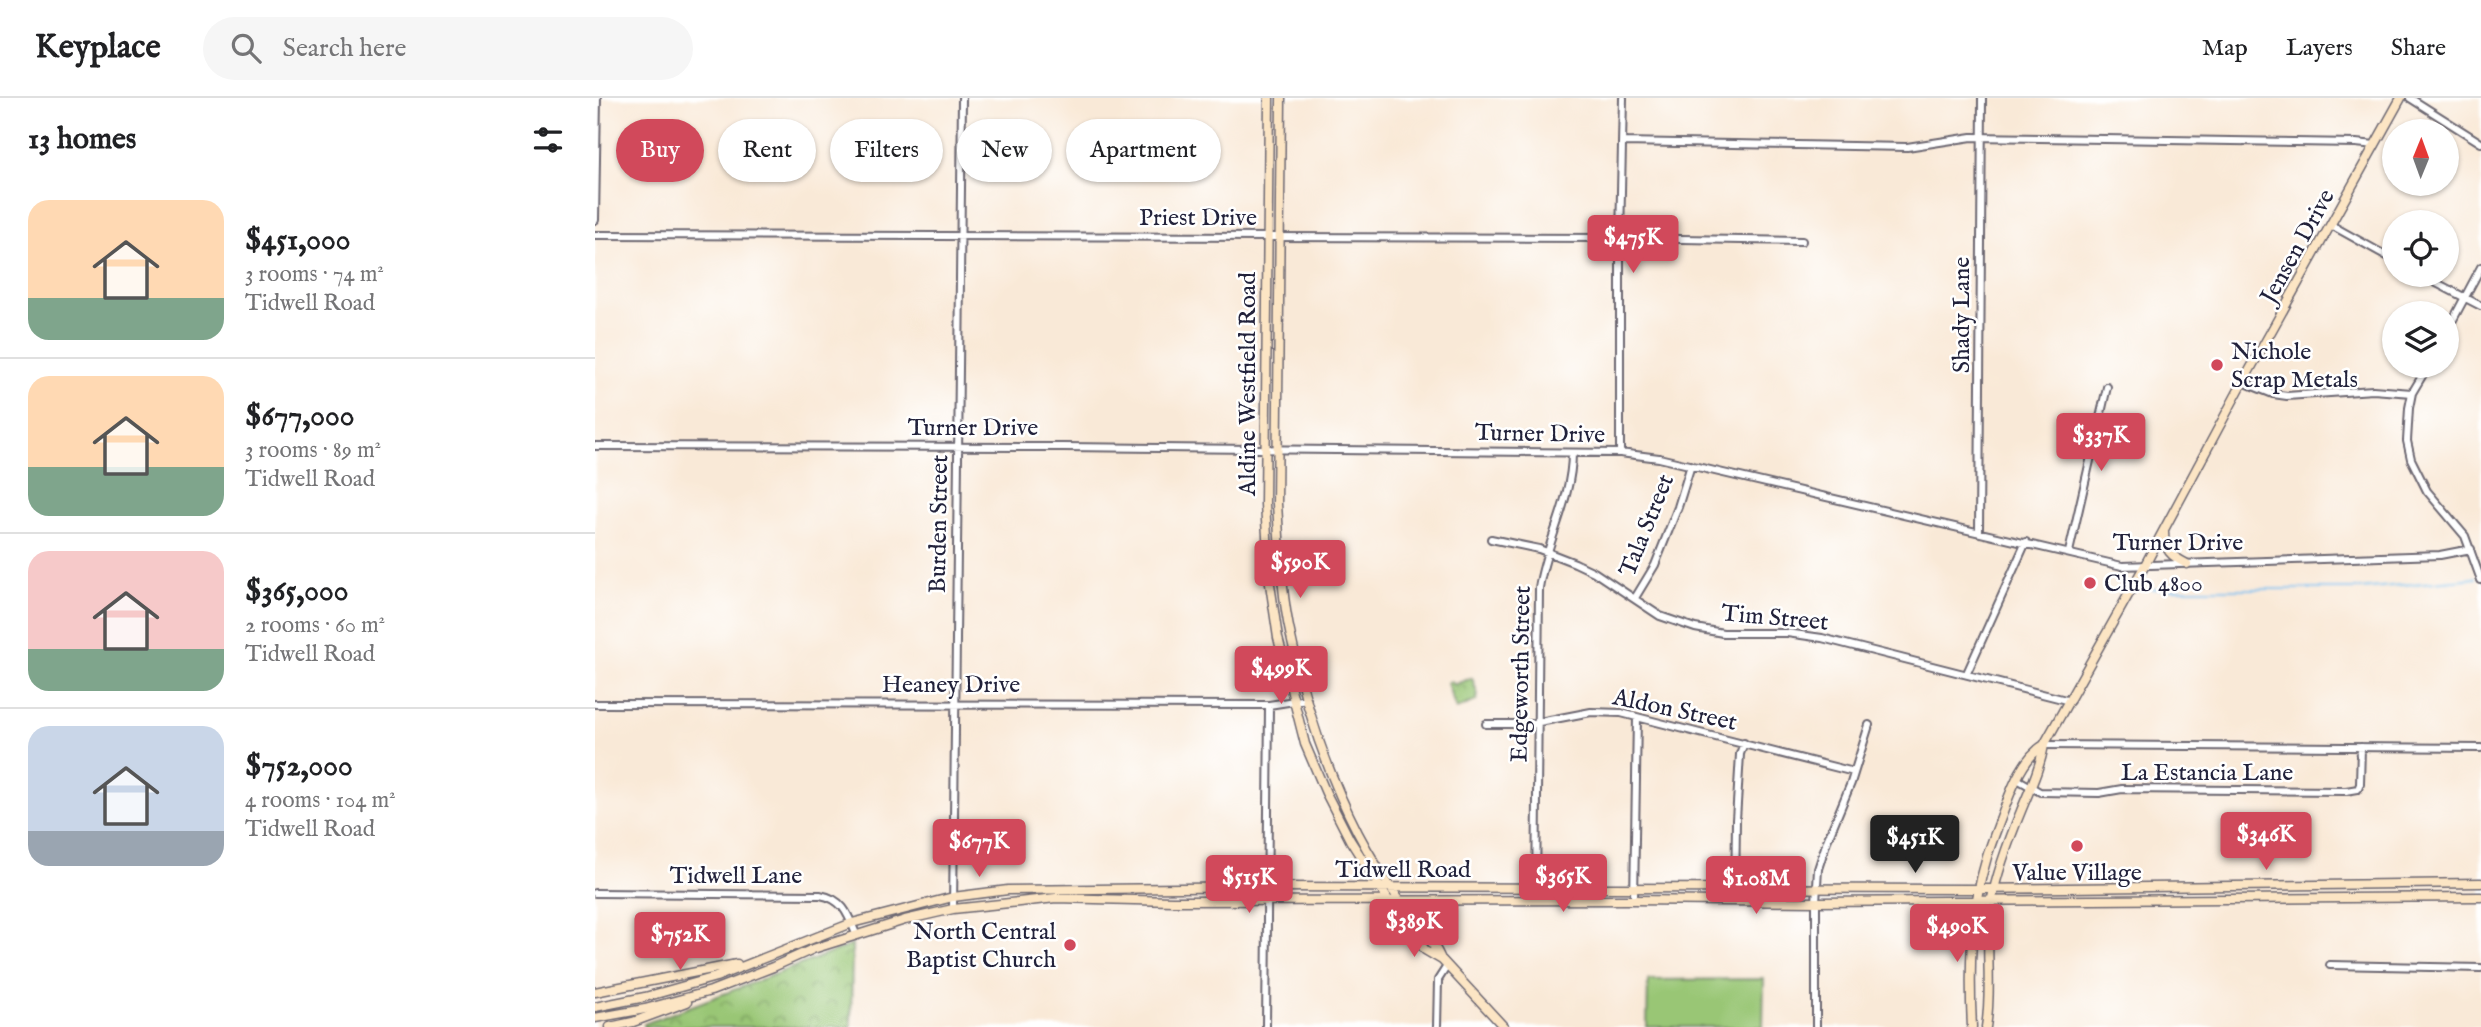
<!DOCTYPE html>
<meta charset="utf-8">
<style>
body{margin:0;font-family:"IM FELL English",serif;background:#f6f6f6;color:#202124;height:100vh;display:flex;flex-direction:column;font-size:26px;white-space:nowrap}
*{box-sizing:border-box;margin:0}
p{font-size:23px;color:#757577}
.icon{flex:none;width:38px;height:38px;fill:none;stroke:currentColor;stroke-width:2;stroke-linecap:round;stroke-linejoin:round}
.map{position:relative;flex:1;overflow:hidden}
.sheet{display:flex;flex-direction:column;background:#fff;width:595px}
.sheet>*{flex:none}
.guide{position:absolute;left:21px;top:21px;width:665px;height:63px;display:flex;gap:14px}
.needle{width:46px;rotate:1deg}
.buttons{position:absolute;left:1787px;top:21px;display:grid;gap:14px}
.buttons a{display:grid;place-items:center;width:77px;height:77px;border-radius:50%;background:#fff;box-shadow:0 2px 5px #0004;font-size:35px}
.price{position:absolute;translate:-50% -60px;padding:0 16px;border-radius:7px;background:#d1495b;color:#fff;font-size:23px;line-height:46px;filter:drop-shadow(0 2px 4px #0008)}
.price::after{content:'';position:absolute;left:50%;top:42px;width:21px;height:16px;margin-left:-10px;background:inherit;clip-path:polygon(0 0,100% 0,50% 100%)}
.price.active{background:#222;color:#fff}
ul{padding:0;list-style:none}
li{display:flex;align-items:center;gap:21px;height:175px;padding:0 28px}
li+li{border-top:2px solid #e0e0e0}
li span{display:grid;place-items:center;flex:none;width:196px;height:140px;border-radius:21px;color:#555}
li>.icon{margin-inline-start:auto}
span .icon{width:84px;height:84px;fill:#fffc;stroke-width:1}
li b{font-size:30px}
h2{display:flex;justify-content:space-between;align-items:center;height:84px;padding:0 28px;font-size:30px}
.tag{padding:0 24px;border-radius:32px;background:#fff;box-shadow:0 2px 5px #0004;font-size:24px;line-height:63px}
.tag.active{background:#d1495b;color:#fff}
header{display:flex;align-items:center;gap:42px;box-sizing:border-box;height:98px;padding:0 35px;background:#fff;border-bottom:2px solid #e0e0e0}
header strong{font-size:33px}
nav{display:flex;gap:38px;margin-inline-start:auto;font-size:24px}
.search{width:490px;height:63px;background:#f6f6f6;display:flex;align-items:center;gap:18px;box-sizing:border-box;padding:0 24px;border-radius:38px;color:#757577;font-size:26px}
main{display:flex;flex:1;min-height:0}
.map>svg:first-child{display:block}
.green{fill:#99c675;stroke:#5e7458;stroke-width:2}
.park{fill:url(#park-crowns);stroke:#5e7458;stroke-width:2}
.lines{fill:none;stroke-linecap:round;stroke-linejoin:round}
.stream{stroke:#74c0ee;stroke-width:2}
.street-casing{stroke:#6d6872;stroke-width:10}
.secondary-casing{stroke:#6d6872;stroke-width:11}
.street{stroke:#fff;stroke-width:6}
.secondary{stroke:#fce5c4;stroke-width:8}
.poi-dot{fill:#d1495b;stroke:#fff;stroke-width:2.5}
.labels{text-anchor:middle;stroke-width:5;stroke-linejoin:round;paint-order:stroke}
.street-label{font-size:24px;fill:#22223b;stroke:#fff}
.poi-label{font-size:24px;fill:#22223b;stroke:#fff;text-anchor:start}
</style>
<header>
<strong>Keyplace</strong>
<div class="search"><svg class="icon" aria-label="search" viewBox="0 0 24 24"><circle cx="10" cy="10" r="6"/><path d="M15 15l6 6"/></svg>Search here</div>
<nav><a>Map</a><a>Layers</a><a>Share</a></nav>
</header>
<main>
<section class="sheet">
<h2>13 homes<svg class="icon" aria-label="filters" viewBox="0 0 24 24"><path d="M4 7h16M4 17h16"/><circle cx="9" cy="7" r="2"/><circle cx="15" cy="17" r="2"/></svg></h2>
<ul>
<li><span style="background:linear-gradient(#ffd9b3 70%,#7fa58c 0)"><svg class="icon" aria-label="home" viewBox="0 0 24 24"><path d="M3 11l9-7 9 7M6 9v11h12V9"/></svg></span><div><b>$451,000</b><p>3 rooms · 74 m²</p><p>Tidwell Road</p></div></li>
<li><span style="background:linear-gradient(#ffd9b3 65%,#7fa58c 0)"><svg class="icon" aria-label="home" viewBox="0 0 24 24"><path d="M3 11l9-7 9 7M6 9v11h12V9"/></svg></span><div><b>$677,000</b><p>3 rooms · 89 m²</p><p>Tidwell Road</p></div></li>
<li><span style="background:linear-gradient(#f6c9c9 70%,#7fa58c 0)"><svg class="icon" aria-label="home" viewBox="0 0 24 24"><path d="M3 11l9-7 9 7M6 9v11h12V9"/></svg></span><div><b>$365,000</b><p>2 rooms · 60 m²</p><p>Tidwell Road</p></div></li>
<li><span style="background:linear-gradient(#c9d6e8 75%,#9aa5b1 0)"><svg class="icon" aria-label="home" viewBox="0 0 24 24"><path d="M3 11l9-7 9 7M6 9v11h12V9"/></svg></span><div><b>$752,000</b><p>4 rooms · 104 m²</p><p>Tidwell Road</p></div></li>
</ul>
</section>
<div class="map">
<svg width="1886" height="929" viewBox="0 0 1886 929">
<defs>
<pattern id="park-crowns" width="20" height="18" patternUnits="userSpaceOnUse" patternTransform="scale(1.75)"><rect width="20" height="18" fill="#99c675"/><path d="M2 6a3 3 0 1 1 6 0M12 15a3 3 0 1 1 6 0" fill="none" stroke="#7ca061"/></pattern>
</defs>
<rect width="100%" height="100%" fill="#fff"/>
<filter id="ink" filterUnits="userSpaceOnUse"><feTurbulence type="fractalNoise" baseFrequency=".0143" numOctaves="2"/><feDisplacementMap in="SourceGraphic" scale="14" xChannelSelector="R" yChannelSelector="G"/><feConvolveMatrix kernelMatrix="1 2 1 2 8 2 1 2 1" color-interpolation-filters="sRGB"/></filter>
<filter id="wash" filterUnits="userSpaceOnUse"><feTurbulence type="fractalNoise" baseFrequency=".00686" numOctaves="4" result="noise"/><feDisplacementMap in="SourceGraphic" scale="28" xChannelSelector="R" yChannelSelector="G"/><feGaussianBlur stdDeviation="1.57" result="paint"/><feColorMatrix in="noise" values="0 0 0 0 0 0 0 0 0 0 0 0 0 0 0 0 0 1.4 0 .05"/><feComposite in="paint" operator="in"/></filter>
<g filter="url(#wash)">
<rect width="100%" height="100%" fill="#f9e9d7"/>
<path class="green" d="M 1169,881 L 1168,929 L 1052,929 L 1053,882 Z"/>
<path class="park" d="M 877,580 L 883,597 L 881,603 L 861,611 L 852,585 L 856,583 L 858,587 Z
M 257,847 L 256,929 L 49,929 L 49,926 Z"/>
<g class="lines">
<path class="stream" d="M 1557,491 L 1765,491 L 1881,480"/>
</g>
</g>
<g filter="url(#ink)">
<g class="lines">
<defs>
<path id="street" d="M 1815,0 L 1886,45
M 1028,44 L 1312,49 L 1377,39 L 1761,45 L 1780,47
M 0,122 L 2,0
M 1736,127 L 1799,162
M 0,137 L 1025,140 L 1207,143
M 1826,177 L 1886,208
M 1852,233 L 1886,169
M 1833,268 L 1817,295 L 1814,310 L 1812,343 L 1816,361 L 1832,393 L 1870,438 L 1886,482
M 1648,284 L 1678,296 L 1692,298 L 1778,292 L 1817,295
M 0,348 L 468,349 L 1025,355 L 1064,360 L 1527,468 L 1845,457 L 1876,451
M 1025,355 L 1025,140 L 1028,0
M 1384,434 L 1387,0
M 896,441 L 944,451 L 980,465 L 999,474 L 1065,518 L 1100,530 L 1128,535 L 1192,535 L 1227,540 L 1475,603
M 1474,454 L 1512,289
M 1040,500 L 1060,467 L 1083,409 L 1096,367
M 1372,575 L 1431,444
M 0,606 L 674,607 L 712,601
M 891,626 L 934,626 L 996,614 L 1026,615 L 1259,674
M 1449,647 L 1886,650
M 1422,681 L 1445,694 L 1504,695 L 1527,691 L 1751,693 L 1763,691 L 1765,686 L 1766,649
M 0,795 L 225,797 C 248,801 253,816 261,836
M 941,802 L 944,490 C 951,444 977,402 977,355
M 1039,802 L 1042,619
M 1140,803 L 1141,722 L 1145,656 L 1149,645
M 358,811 L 367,0
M 1735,867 L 1886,870
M 671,929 L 674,607
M 842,929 L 843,882 L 852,868
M 1221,929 L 1221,804 L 1223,771 L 1232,743 L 1256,685 L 1274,627"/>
<path id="secondary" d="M 674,0 L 670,406 L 675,486 L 683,540 L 710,646 L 731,695 L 755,742 L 797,808 L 830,852 L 847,862 L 909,929
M 686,0 L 682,406 C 685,450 686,495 696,539 C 710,607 731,673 763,735 C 775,758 790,782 805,803 C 819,821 835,838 845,859
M 1569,434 C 1569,452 1576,458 1592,466
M 0,894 L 142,866
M 0,909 L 50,899 L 121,879 L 257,825 L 358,799 L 413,792 L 673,789 L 1377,791 L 1886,785
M 0,920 L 50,911 L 116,893 L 178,869 L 218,851 L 310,822 L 358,811 L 461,800 L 578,803 L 1039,802 L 1221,804 L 1886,799
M 15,929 L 38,924 L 92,904
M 1377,929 C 1374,872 1375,814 1392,759 C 1397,742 1404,726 1410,709 C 1418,687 1429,659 1449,647
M 1391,929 C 1398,888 1389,846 1396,805 C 1402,774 1414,742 1426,713 C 1435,691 1445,670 1449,647 L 1550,467 L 1648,284 L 1806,0"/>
</defs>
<use href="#street" class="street-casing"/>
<use href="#secondary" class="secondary-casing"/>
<use href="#street" class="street"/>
<use href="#secondary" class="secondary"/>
</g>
</g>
<g class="poi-dot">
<circle cx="1622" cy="267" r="7"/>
<circle cx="1495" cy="485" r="7"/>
<circle cx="1482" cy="748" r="7"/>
<circle cx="475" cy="847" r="7"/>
</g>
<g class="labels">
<g class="street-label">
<text x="603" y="127">Priest Drive</text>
<text transform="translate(1702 148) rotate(-61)" y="8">Jensen Drive</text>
<text transform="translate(1366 217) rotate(-90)" y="8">Shady Lane</text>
<text transform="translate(652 286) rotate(-90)" y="8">Aldine Westfield Road</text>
<text x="378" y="337">Turner Drive</text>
<text transform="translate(945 335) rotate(1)" y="8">Turner Drive</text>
<text transform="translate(343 426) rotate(-89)" y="8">Burden Street</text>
<text transform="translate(1051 427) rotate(-68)" y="8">Tala Street</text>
<text x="1583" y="452">Turner Drive</text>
<text transform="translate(1180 519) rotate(5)" y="8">Tim Street</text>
<text transform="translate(925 576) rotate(-89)" y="8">Edgeworth Street</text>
<text x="356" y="594">Heaney Drive</text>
<text transform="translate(1080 611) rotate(12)" y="8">Aldon Street</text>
<text x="1612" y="682">La Estancia Lane</text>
<text x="808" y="779">Tidwell Road</text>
<text x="141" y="785">Tidwell Lane</text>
</g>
<g class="poi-label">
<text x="1636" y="261">Nichole<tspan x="1636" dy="28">Scrap Metals</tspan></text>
<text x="1509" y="493">Club 4800</text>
<text x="1482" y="782" text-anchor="middle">Value Village</text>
<text x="461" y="841" text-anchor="end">North Central<tspan x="461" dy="28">Baptist Church</tspan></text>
</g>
</g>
</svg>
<div class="buttons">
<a><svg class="needle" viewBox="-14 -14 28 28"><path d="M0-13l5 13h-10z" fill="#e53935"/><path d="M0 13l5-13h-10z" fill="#757577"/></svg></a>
<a><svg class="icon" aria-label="locate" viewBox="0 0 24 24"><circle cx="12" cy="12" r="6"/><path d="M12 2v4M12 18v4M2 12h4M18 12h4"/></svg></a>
<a><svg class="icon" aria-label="layers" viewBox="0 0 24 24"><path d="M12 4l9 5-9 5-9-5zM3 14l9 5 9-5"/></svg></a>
</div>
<b class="price" style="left:1038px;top:177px">$475K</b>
<b class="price" style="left:1506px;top:375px">$337K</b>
<b class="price" style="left:705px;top:502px">$590K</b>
<b class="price" style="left:686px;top:608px">$499K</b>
<b class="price" style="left:1671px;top:774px">$346K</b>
<b class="price active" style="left:1320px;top:777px">$451K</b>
<b class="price" style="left:384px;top:781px">$677K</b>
<b class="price" style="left:968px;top:816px">$365K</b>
<b class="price" style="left:654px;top:817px">$515K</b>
<b class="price" style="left:1161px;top:818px">$1.08M</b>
<b class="price" style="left:819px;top:861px">$389K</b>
<b class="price" style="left:1362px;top:866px">$490K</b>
<b class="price" style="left:85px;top:874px">$752K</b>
<div class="guide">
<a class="tag active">Buy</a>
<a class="tag">Rent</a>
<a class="tag">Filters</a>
<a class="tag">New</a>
<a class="tag">Apartment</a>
</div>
</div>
</main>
